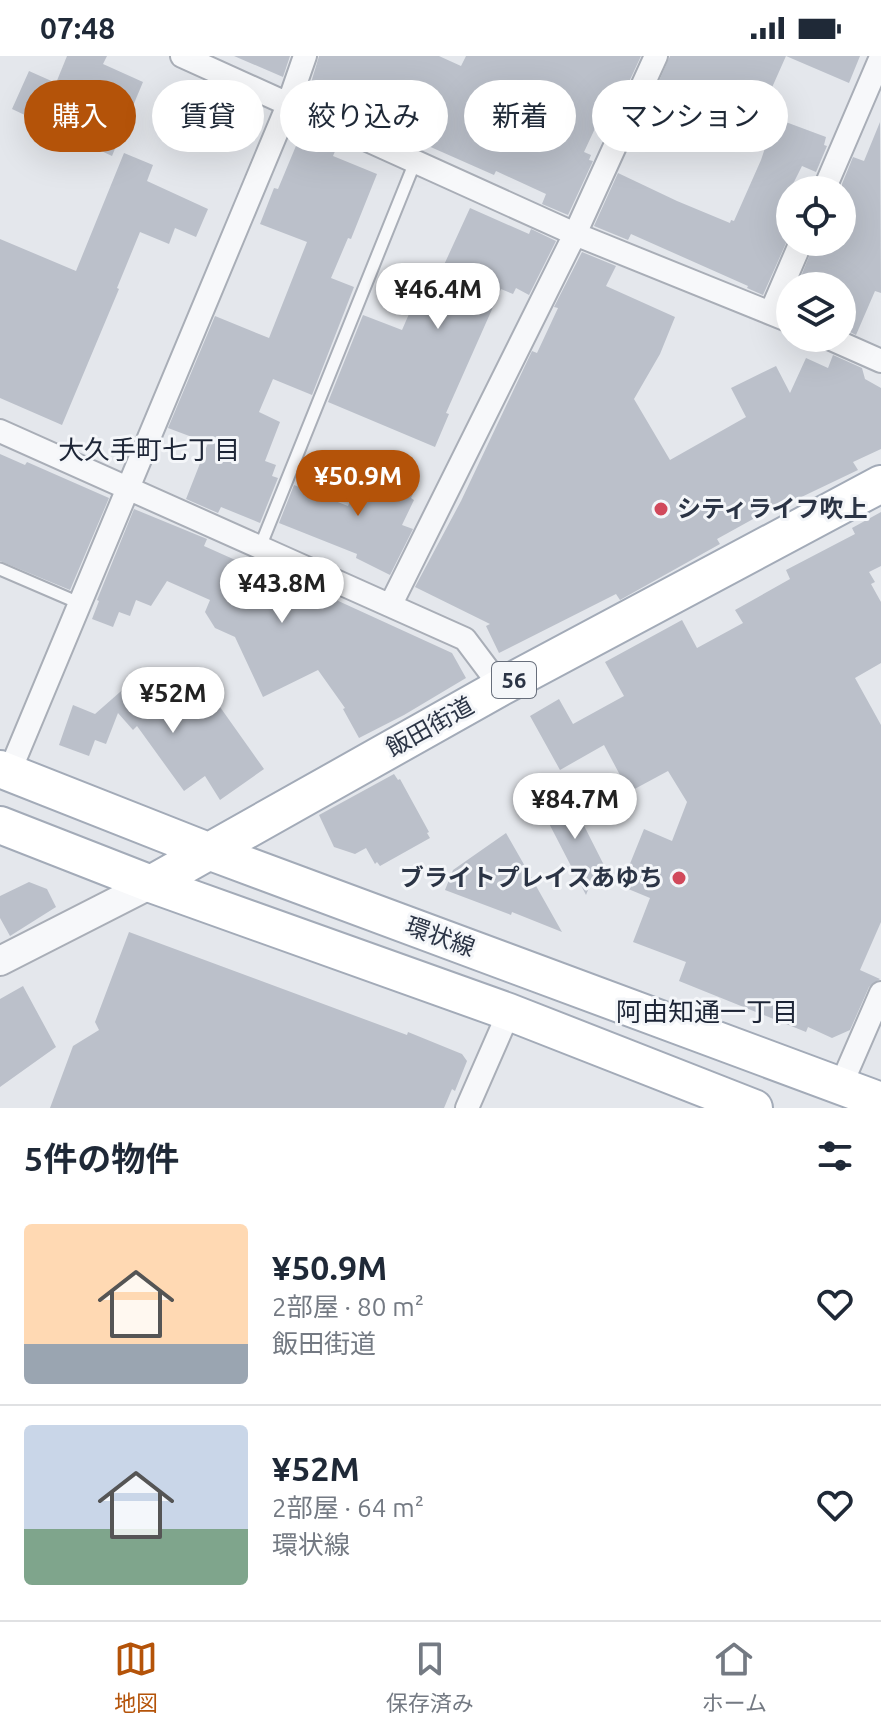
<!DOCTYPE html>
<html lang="ja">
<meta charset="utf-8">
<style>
body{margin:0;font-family:Ubuntu,"Noto Sans JP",sans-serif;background:#f2f2f3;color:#1f2937;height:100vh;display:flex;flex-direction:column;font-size:30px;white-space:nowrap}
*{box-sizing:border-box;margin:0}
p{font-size:26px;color:#747a83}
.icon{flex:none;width:44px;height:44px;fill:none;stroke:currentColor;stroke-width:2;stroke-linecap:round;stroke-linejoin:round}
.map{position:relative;height:1052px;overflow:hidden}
.sheet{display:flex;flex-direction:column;background:#fff;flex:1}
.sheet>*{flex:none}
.hud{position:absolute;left:24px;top:24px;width:834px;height:72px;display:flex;gap:16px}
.controls{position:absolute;left:776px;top:120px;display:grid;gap:16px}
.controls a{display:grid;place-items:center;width:80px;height:80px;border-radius:50%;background:#fff;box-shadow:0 8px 32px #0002;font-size:40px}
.price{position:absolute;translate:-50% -68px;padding:0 18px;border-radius:28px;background:#fff;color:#222;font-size:26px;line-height:52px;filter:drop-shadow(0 2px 4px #0008)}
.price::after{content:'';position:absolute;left:50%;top:48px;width:24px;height:18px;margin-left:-12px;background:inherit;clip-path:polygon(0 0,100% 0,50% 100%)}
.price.selected{background:#b45309;color:#fff}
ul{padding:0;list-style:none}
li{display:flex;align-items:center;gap:24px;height:200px;padding:0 24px}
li+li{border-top:2px solid #e0e1e3}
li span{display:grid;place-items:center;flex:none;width:224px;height:160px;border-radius:8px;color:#555}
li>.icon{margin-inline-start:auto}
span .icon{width:96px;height:96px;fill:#fffc;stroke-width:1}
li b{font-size:34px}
h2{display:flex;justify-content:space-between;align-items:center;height:96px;padding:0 24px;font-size:34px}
.tag{padding:0 28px;border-radius:36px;background:#fff;box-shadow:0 8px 32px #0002;font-size:28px;line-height:72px}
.tag.selected{background:#b45309;color:#fff}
.status{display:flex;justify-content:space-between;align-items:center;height:56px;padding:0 40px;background:#fff;direction:ltr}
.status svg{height:22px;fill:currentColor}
.dock{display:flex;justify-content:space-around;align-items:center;height:112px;border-top:2px solid #e0e1e3;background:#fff;font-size:22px;color:#747a83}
.dock a{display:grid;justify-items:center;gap:4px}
.dock .selected{color:#b45309}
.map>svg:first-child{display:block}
.building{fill:#bbc0ca}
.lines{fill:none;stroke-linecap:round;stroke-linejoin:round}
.service-casing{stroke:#a9aeb7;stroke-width:15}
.minor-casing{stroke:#a9aeb7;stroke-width:26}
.tertiary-casing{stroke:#a9aeb7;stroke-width:32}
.primary-casing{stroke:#a3abb8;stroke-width:40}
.service{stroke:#f7f8fa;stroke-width:11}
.minor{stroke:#f7f8fa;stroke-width:22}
.tertiary{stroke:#f7f8fa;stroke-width:28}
.primary{stroke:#fff;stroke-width:36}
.poi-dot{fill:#d1495b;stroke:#f4f6f9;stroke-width:3}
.labels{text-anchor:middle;stroke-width:6;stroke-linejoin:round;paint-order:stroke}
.shield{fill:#f4f6f9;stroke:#676e7b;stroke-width:2}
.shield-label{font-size:22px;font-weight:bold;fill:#2b3445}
.poi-label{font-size:24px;font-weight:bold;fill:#2b3445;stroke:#f4f6f9;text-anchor:start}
.street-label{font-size:24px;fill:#2b3445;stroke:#f4f6f9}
.neighbourhood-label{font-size:26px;fill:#1d2536;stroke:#f4f6f9}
</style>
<div class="status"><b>07:48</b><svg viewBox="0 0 49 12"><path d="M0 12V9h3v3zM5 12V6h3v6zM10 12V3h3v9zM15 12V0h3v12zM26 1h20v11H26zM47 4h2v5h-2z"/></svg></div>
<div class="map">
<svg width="881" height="1052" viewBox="0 0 881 1052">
<rect width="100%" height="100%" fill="#e4e7ec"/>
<path class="building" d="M 67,0 L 107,0 L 103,8 L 143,26 L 112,100 L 12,53 L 29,15 L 56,27 Z
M 234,0 L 290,0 L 283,21 Z
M 319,0 L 439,0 L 461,10 L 466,0 L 641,0 L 615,56 L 605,51 L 584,96 L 591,99 L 589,104 L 593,105 L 568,159 L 542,148 L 546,138 L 496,115 L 494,119 L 383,70 L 351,57 L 349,60 L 324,49 L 325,44 L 308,37 Z
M 670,0 L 786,0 L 762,54 L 712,32 L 688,91 L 642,73 L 645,67 L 641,66 Z
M 786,0 L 860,0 L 849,27 Z
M 775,62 L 826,81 L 824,89 L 827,90 L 816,116 L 802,110 L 790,134 L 790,178 L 763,239 L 747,232 L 748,230 L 631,178 L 628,184 L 594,170 L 618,117 L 677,145 L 730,167 L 731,164 L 734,165 L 761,104 Z
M 880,66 L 881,237 L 875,235 L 856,279 L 842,272 L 842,230 L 797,230 L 815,186 L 842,186 L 842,128 L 853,101 L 864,105 Z
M 314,75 L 339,86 L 333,100 L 377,118 L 351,183 L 348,182 L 331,222 L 354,231 L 312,339 L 273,323 L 259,356 L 280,366 L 265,405 L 276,409 L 272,420 L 278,422 L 260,467 L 221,451 L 218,457 L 186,443 L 208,387 L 168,372 L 215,260 L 269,282 L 307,186 L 260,168 L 274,132 L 278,133 L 298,85 L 308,89 Z
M 124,97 L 153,109 L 147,125 L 208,153 L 196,181 L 175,172 L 169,188 L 140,176 L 117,232 L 119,233 L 62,369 L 0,342 L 0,183 L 76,215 Z
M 470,152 L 529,178 L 531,173 L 556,185 L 529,239 L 516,232 L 513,238 L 501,233 L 446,357 L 449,358 L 435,391 L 328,346 L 363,259 L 402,274 L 427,217 L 438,222 Z
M 582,196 L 616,210 L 606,230 L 675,261 L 660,298 L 634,343 L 670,404 L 746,361 L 731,332 L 776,310 L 790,337 L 806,302 L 828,312 L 833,299 L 862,312 L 865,323 L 881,332 L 881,393 L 853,406 L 858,414 L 791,446 L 789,443 L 717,483 L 720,488 L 620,544 L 616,538 L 499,597 L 486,570 L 490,568 L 415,531 L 461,445 L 532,295 L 537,297 L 558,252 L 554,251 Z
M 0,398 L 25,409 L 27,406 L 109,442 L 70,534 L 0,505 Z
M 368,407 L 416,430 L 411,442 L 414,444 L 402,469 L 413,473 L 390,519 L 356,502 L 357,498 L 279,467 L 294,429 L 348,450 Z
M 134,453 L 207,483 L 204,490 L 273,521 L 275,516 L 452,597 L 466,622 L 404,659 L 359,682 L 343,653 L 345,652 L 318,614 L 263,641 L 235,581 L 215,572 L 205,556 L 210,544 L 167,525 L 151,550 L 136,544 L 130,560 L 119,556 L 113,571 L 92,563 L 99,545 L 97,544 Z
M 881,456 L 881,510 L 869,516 L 875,526 L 871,528 L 881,546 L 881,607 L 855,622 L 881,669 L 881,866 L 860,914 L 880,923 L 869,931 L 850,974 L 832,982 L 808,971 L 806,976 L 679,925 L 686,906 L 633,886 L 650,842 L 621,830 L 644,773 L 672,785 L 687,746 L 668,715 L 629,736 L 604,689 L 560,714 L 530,660 L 559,643 L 573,668 L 624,640 L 605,606 L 682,564 L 697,592 L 743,567 L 735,554 L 790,523 L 786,514 L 855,478 L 852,472 Z
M 145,619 L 168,647 L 171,644 L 174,648 L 203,627 L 264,713 L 220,744 L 205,720 L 184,735 L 137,670 L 133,674 L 118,657 L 106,688 L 95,684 L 89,700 L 59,689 L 73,649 L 95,658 L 128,629 L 126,634 Z
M 394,718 L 398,724 L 400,723 L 429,776 L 427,777 L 430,782 L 380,810 L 377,806 L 375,808 L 366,792 L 355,798 L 334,791 L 319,759 Z
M 567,736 L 613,827 L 594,819 L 586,839 L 540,750 Z
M 506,777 L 522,805 L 562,876 L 512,856 L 511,859 L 445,834 L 453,814 Z
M 29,826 L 47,833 L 56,851 L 10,880 L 0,862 L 0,840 Z
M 129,876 L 407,979 L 408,976 L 462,998 L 467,1005 L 455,1035 L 452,1033 L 444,1052 L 50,1052 L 73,990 L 99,974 L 95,966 Z
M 23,930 L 56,991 L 0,1031 L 0,943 Z"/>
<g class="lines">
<defs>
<path id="service" d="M 260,491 L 415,106
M 0,513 L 79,547"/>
<path id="minor" d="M 182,0 L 575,178 L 790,265
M 824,134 L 881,1
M 771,256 L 801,186
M 829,282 L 881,305
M 0,375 L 465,583 L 501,631
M 391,548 L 575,178 L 656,0
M 9,717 L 288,49 L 305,0
M 841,1029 L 881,937
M 467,1052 L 509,956"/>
<path id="tertiary" d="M 0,905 L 151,828"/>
<path id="primary" d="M 0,713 L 208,795 L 881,1045
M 0,769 L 151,828 L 509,956 L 754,1052
M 151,828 L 501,631 L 881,428"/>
</defs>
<use href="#service" class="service-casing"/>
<use href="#minor" class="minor-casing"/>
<use href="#tertiary" class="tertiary-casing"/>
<use href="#primary" class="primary-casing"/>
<use href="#service" class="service"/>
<use href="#minor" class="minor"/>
<use href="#tertiary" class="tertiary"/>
<use href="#primary" class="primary"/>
</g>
<g class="poi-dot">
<circle cx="661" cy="453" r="8"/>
<circle cx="679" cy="822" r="8"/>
</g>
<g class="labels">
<rect class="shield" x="492" y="606" width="44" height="36" rx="6"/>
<g class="shield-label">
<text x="514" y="632">56</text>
</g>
<g class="poi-label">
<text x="677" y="461">シティライフ吹上</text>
<text x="663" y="830" text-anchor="end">ブライトプレイスあゆち</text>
</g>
<g class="street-label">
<text transform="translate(430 671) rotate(-29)" y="8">飯田街道</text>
<text transform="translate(440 881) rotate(20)" y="8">環状線</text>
</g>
<g class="neighbourhood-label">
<text x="149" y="403">大久手町七丁目</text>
<text x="707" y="965">阿由知通一丁目</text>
</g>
</g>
</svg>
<div class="controls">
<a><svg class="icon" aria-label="locate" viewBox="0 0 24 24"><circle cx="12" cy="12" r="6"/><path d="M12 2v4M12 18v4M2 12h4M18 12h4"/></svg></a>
<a><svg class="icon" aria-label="layers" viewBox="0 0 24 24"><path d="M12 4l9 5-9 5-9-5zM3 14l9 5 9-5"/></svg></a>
</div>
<b class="price" style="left:438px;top:275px">¥46.4M</b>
<b class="price selected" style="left:358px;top:462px">¥50.9M</b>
<b class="price" style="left:282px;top:569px">¥43.8M</b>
<b class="price" style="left:173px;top:679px">¥52M</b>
<b class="price" style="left:575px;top:785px">¥84.7M</b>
<div class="hud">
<a class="tag selected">購入</a>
<a class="tag">賃貸</a>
<a class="tag">絞り込み</a>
<a class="tag">新着</a>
<a class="tag">マンション</a>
</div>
</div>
<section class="sheet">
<h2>5件の物件<svg class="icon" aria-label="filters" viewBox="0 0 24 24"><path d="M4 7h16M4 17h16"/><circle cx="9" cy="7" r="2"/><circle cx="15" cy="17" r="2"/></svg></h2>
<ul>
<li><span style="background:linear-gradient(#ffd9b3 75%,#9aa5b1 0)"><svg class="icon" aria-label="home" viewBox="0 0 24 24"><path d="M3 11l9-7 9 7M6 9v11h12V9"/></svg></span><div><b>¥50.9M</b><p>2部屋 · 80 m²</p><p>飯田街道</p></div><svg class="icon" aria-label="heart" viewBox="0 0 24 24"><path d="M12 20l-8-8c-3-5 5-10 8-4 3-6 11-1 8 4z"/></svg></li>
<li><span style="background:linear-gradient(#c9d6e8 65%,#7fa58c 0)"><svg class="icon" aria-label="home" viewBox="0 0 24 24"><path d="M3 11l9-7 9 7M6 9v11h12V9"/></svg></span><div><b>¥52M</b><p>2部屋 · 64 m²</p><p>環状線</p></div><svg class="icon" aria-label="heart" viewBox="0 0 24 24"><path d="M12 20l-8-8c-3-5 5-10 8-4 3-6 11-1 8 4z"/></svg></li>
</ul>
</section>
<nav class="dock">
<a class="selected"><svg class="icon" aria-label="map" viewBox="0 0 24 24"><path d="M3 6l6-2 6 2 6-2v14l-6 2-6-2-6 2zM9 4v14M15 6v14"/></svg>地図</a>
<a><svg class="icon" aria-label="saved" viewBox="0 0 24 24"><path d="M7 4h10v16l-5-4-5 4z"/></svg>保存済み</a>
<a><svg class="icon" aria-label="home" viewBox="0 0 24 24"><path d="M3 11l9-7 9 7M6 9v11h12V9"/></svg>ホーム</a>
</nav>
